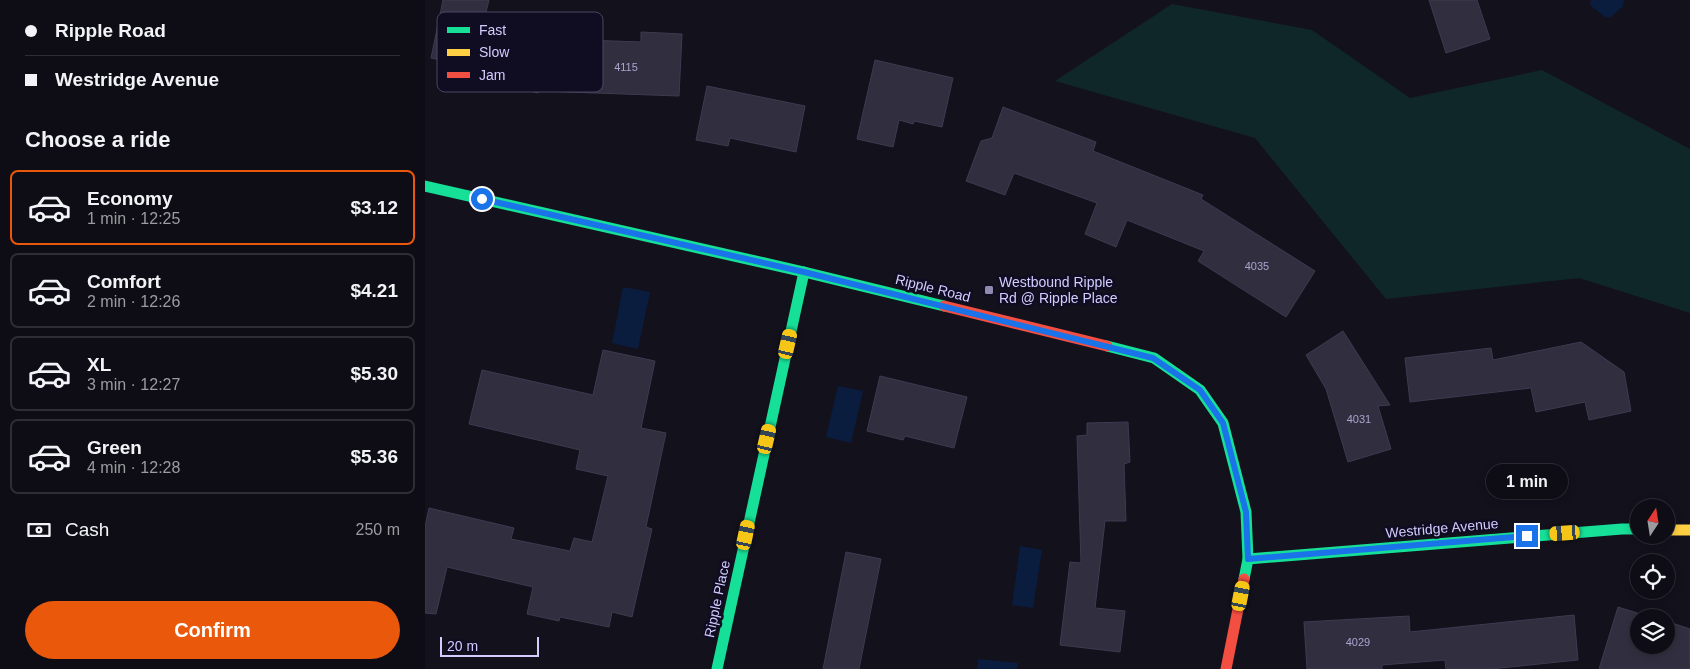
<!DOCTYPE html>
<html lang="en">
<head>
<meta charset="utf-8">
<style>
	body { margin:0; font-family:Arial,sans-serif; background:#17161e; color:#f1f3f6; height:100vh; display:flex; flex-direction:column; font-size:19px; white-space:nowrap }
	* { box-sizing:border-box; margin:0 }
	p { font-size:16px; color:#9b9ca0 }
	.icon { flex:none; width:28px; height:28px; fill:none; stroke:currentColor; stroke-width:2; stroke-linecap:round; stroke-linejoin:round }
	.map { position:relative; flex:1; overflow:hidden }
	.drawer { display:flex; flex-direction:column; background:#0e0d15; width:425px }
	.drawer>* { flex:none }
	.hud { display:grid; align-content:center; height:110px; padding:0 25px; background:#0e0d15 }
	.needle { width:32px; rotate:12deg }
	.fabs { position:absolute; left:1205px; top:499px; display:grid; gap:10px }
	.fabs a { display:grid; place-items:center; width:45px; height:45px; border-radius:50%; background:#0e0d15; box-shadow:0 2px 8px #0003,0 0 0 1px #2e2d34; font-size:25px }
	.scale { position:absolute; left:15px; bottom:12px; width:99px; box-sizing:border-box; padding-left:5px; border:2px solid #d2ccff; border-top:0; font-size:14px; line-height:18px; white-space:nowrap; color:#d2ccff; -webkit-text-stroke:4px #100c21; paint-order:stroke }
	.end { position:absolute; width:22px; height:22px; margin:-11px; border:6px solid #1a73e8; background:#fff; box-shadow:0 0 0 2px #fff }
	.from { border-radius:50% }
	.bubble { position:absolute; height:35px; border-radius:18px; background:#0e0d15; box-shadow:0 2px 8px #0003,0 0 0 1px #2e2d34; font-size:16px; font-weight:700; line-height:35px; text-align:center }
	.car { position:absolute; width:15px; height:30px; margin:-15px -8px; border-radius:6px; box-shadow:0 0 4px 1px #0007; background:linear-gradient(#f5c518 24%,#345 0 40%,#f5c518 0 76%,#345 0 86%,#f5c518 0) }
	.hud b { display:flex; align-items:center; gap:18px; height:48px; font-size:19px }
	.hud b+b { border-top:1px solid #2e2d34 }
	.hud i { width:12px; height:12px; background:#f1f3f6 }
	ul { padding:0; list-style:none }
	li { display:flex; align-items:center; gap:15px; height:75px; margin:0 10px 8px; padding:0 15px; border:2px solid #2e2d34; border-radius:8px }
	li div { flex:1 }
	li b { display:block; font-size:19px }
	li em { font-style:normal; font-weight:700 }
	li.selected { border-color:#ea580c }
	li>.icon { width:45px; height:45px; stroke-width:1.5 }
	h2 { padding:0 25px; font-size:22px; line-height:60px }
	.pay { display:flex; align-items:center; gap:12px; height:55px; padding:0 25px; font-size:19px }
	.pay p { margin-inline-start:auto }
	.primary-button { display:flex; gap:10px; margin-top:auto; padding:10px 25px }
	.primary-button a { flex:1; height:58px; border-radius:30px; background:#ea580c; color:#fff; font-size:20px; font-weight:700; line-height:58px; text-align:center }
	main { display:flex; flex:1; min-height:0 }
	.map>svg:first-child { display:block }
</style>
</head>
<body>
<main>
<section class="drawer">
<div class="hud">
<b><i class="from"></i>Ripple Road</b>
<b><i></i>Westridge Avenue</b>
</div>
<h2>Choose a ride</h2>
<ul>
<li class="selected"><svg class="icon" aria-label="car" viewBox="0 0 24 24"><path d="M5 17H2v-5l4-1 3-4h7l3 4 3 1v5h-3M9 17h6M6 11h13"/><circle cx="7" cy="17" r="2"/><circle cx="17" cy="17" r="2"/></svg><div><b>Economy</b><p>1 min · 12:25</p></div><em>$3.12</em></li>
<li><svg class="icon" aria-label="car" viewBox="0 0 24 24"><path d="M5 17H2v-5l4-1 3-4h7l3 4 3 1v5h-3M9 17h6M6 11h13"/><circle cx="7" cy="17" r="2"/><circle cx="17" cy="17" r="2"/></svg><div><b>Comfort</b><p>2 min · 12:26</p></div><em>$4.21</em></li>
<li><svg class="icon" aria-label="car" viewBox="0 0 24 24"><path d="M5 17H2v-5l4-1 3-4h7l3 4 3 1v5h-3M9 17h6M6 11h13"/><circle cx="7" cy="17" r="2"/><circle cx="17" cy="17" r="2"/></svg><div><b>XL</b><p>3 min · 12:27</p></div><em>$5.30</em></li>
<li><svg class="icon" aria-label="car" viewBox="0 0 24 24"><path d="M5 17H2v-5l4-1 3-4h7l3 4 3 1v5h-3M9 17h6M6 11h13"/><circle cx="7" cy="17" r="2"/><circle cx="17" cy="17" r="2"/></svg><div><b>Green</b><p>4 min · 12:28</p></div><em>$5.36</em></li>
</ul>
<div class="pay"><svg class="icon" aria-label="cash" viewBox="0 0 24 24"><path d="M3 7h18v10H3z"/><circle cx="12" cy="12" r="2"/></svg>Cash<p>250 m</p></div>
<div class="primary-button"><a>Confirm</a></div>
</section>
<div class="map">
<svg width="1265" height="669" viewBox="0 0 1265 669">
	<rect width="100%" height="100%" fill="#13111c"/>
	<path fill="#102729" d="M747,4L887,30L985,98L1117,70L1265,149V313L1154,278L961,299L830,138L630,81Z"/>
	<g fill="#0a1d3f">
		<path d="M1166,0H1199L1198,6L1185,18L1180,17L1165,5Z"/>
		<path d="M198,287L225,292L213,349L187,343Z"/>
		<path d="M413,386L438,391L426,443L401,437Z"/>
		<path d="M595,546L617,550L608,608L587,605Z"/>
		<path d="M553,659L593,663L592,669H552Z"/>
	</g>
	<g fill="#312e3f" stroke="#3e3a51">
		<path d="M18,0H64L60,16L133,31L132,39L216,42V32L257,34L254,96L114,91L113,93L79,85L81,74L6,58Z"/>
		<path d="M1004,0H1052L1065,39L1021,53Z"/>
		<path d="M450,60L528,78L517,127L489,121L488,124L474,120L468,147L432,139Z"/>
		<path d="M282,86L380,106L371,152L305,138L303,146L271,140Z"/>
		<path d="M578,107L671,142L668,151L778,195L776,199L890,271L861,317L773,261L779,251L702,220L691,247L660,234L672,203L589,173L580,195L541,181L556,141L567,138Z"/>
		<path d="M918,331L965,405L953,406L966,449L923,462L901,389L881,355Z"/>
		<path d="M1156,342L1199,372L1206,411L1164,420L1160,402L1111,412L1106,388L985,402L980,358L1066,348L1068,360Z"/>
		<path d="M178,350L230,361L216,428L241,433L221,527L227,529L207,617L187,612L184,627L135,617L134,621L102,614L108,587L22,567L11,614L0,613V527L4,508L89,528L86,539L145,551L149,538L167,542L183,476L151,469L155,450L44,424L57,370L168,395Z"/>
		<path d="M455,376L542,397L529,448L480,436L478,440L442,431Z"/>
		<path d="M703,422L705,462L699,464L701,521H680L670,608L700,611L695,652L635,645L645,562L656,563L652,436L662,435V423Z"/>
		<path d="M421,552L456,559L434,669H398Z"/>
		<path d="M1193,607L1228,618H1214V645H1241V621L1265,629V669H1174Z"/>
		<path d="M1149,615L1153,660L1066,669H1021L1020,660L957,665V669H882L879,622L984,616L985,632Z"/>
	</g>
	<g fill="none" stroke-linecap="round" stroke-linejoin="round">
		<g stroke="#16e098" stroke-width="11">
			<path d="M0,186L379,272L519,306"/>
			<path d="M682,346L729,358L775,390L798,423L821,512L823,559L819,579"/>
			<path d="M823,559L1197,529H1214"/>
			<path d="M292,669L379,272"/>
		</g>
		<path stroke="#ffcf43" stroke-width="11" d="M1241,530H1265"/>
		<g stroke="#f24e42" stroke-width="11">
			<path d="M519,306L682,346"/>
			<path d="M801,669L819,579"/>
		</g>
	</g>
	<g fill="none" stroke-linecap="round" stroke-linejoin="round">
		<path stroke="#1a73e8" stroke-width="6" d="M57,199L379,272L728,358L775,390L798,423L821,512L823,559L1102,536"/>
	</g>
	<rect fill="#8f8bb0" stroke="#100c21" stroke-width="2" x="559" y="285" width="10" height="10" rx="2.5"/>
	<g text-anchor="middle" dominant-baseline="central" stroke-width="5" stroke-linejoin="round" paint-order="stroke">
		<g font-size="11" fill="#aaa4cf">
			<text x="201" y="67">4115</text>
			<text x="832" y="266">4035</text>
			<text x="934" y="419">4031</text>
			<text x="933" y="642">4029</text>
		</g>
		<g font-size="14" fill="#d2ccff" stroke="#100c21" text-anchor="start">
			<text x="574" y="282">Westbound Ripple<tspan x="574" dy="16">Rd @ Ripple Place</tspan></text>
		</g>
		<g font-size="14" fill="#d2ccff" stroke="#100c21">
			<text transform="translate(508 288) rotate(14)">Ripple Road</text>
			<text transform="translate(1017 528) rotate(-5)">Westridge Avenue</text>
			<text transform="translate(292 599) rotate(-78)">Ripple Place</text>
		</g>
	</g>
	<rect x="12" y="12" width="166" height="80" rx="8" fill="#100c21" stroke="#4a4664" stroke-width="1"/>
	<rect x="22" y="27" width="23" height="6" fill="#16e098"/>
	<rect x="22" y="49" width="23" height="7" fill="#ffcf43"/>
	<rect x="22" y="72" width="23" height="6" fill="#f24e42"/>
	<g font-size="14" fill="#d2ccff">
		<text x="54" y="35">Fast</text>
		<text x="54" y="57">Slow</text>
		<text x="54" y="80">Jam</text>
	</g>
</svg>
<div class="fabs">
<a><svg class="needle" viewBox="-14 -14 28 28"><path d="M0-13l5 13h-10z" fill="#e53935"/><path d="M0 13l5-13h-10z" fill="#9b9ca0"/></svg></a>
<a><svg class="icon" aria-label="locate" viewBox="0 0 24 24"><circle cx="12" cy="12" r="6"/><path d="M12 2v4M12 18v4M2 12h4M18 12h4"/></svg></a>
<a><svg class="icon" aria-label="layers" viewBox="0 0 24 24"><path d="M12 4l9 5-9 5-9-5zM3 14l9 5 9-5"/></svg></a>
</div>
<div class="scale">20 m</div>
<i class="end from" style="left:57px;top:199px"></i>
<i class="end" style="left:1102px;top:536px"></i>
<div class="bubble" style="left:1061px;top:464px;width:82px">1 min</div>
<i class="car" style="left:363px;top:344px;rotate:13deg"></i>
<i class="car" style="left:342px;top:439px;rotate:13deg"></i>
<i class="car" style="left:1140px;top:533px;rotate:266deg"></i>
<i class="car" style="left:321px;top:535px;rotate:12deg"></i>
<i class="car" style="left:816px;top:596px;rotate:11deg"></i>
</div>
</main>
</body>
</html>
